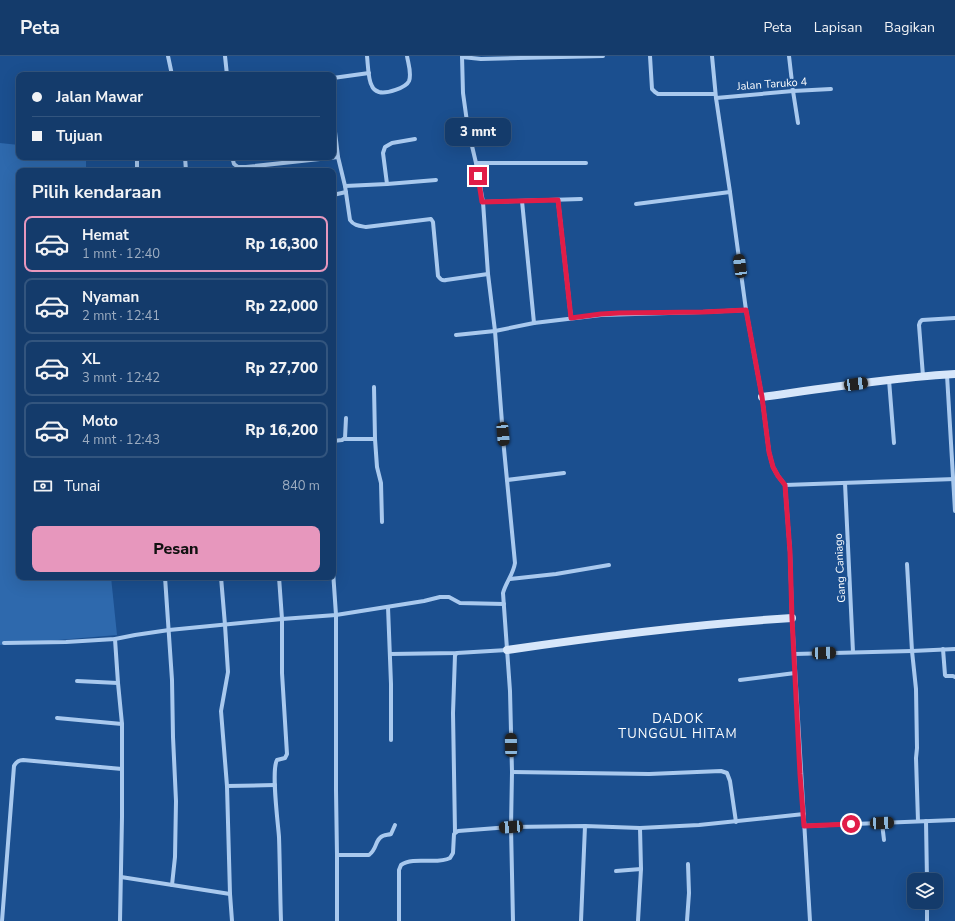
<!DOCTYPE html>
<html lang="id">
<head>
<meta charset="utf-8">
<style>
	body { margin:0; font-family:"Nunito Sans",sans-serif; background:#214673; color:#f1f3f6; height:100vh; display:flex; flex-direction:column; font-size:15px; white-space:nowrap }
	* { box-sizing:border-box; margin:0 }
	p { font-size:13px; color:#9dadc1 }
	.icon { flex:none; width:22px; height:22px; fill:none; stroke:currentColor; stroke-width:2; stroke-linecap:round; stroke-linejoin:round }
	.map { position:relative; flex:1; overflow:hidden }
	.sheet { position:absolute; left:16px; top:112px; width:320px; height:412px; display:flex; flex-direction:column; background:#143b6b; border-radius:8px; box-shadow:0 4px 16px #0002,0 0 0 1px #33557e }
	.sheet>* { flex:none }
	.guide { position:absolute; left:16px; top:16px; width:320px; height:88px; border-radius:8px; box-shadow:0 4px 16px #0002,0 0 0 1px #33557e; display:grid; align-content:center; height:88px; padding:0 16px; background:#143b6b }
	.controls { position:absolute; left:907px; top:817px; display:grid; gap:8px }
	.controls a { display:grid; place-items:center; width:36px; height:36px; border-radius:8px; background:#143b6b; box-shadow:0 4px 16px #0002,0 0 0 1px #33557e; font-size:20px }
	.end { position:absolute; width:18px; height:18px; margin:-9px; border:5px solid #e11d48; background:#fff; box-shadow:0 0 0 2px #fff }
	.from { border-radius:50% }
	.bubble { position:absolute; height:28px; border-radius:8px; background:#143b6b; box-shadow:0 4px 16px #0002,0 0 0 1px #33557e; font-size:13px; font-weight:800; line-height:28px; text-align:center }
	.car { position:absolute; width:12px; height:24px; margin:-12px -6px; border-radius:5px; box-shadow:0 0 3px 1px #0007; background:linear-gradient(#222 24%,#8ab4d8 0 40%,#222 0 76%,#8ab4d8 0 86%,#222 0) }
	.guide b { display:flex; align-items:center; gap:14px; height:38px; font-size:15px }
	.guide b+b { border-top:1px solid #33557e }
	.guide i { width:10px; height:10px; background:#f1f3f6 }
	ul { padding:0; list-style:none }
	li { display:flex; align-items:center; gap:12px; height:56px; margin:0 8px 6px; padding:0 8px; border:2px solid #33557e; border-radius:8px }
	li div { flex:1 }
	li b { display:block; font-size:15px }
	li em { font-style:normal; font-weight:800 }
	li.selected { border-color:#e797bd }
	li>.icon { width:36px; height:36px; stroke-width:1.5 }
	h2 { padding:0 16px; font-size:18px; line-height:48px }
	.pay { display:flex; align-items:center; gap:10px; height:44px; padding:0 16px; font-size:15px }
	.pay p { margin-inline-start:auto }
	.button { display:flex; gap:8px; margin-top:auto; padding:8px 16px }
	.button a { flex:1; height:46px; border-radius:8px; background:#e797bd; color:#111; font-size:16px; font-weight:800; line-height:46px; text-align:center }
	header { display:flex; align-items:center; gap:24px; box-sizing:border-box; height:56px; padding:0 20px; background:#143b6b; border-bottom:1px solid #33557e }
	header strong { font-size:19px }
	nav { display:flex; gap:22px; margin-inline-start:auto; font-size:14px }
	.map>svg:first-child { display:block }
</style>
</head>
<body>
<header>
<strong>Peta</strong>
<nav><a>Peta</a><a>Lapisan</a><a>Bagikan</a></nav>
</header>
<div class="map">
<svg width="955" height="865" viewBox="0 0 955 865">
	<rect width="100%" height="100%" fill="#1b4f8f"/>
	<path fill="#2e69ad" d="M0,87L19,89V101H86V115H19V521H111L117,579L0,589Z"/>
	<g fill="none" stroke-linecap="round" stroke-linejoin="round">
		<g stroke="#a9c9ee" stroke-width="4">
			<path d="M168,0L172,19"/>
			<path d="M225,0L227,19"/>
			<path d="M367,0C368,8 368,24 372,30C373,33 376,35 379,36C386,38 406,32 409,25C412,17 408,7 407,0"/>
			<path d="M462,0L463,37L468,73L476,107L483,146L488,218L495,275L504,393L515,507C513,519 506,526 503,537L510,635L512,716L511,771L513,865"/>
			<path d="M650,0L652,33L655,36L658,38H715"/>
			<path d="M712,0L716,42L730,136L746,254L762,341L769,396L773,411L778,420L785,429L790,496L792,562L810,865"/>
			<path d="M789,0L793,35L798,67"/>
			<path d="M462,1L481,3L603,0"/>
			<path d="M333,22L369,17"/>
			<path d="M716,42L793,35L831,33"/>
			<path d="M333,59L338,101L345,130L350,164C354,170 360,170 366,171L431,163L433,166L438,220C440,223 443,225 446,224L488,218"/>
			<path d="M137,101V115"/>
			<path d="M185,101L186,115"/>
			<path d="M232,101L234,108L238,111H246L338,101"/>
			<path d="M476,107H586"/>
			<path d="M387,128L383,97L385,91L392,87L415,83"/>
			<path d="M345,130L387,128L436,124"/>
			<path d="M333,139L346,136"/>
			<path d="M558,144L571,262"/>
			<path d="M522,145L534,267"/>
			<path d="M483,146L581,143"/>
			<path d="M636,148L730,136"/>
			<path d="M456,279L495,275L534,267L601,259L703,256L746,254"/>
			<path d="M947,319L955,455"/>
			<path d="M923,320L919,269L920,266L922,264L955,262"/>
			<path d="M889,324L894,387"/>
			<path d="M374,331L375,383L377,411L381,427L382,466"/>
			<path d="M345,383H375"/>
			<path d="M333,385L342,384L345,382L346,362"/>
			<path d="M507,424L564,417"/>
			<path d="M845,427L853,596"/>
			<path d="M785,429L955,423"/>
			<path d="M907,508L912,595L916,633L917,692L916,702L918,765"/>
			<path d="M333,515L336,559V734L337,799V865"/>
			<path d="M165,521L172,624L173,681L176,745L175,801L172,829"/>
			<path d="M221,521L225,569L228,616L221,655L227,730L230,838L232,865"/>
			<path d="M279,521L282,563V617L287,698L285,702L277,704C271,714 278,767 279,781C280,809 280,837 281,865"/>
			<path d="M510,523L556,518L609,509"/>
			<path d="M388,551L391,628V684"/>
			<path d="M115,583L118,627L122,668V761L120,865"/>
			<path d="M4,587L66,586L115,583L135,579L169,574L282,563L336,559L424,545L440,541H449L460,547L504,548"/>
			<path d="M943,593L945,619L946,620H953L955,621"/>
			<path d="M390,598L457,597L507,594"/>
			<path d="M794,598L912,595L955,593"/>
			<path d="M740,624L795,617"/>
			<path d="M77,625L118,627"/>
			<path d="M57,662L122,668"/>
			<path d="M512,716L649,718L721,715L727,717L730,725L736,766"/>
			<path d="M227,730L275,729"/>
			<path d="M926,765L927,824"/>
			<path d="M882,767L884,784"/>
			<path d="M804,770L955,764"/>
			<path d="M455,776L453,657L455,599L457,597"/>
			<path d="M337,799H369C377,793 375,785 381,781C383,779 388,779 391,778L395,769"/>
			<path d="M616,815L641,813"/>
			<path d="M121,821L230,838"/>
			<path d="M927,846V865"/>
			<path d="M2,865L14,710C16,706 19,704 23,704L122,713"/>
			<path d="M399,865V814L401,809C414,800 437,809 450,802L453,797L454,778L458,775L511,771L585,770L640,772L699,769L804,758"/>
			<path d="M581,865L585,770"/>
			<path d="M638,865L641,813L640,772"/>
			<path d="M687,865L689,837L688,808"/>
		</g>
		<g stroke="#d6e6fa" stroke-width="8">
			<path d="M762,341C826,332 890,322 955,318"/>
			<path d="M507,594C602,580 697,568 792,562"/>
		</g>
	</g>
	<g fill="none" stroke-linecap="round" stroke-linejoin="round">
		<path stroke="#e11d48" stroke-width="5" d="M478,120L482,146L558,144L571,262L601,258L619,257L703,256L746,254L762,341L769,396L773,411L778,420L785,429L790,496L792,562L800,718L804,770L851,768"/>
	</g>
	<g text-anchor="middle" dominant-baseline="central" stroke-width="4" stroke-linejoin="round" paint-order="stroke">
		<g font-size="11" fill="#fff" stroke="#1b4f8f">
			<text transform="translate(772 28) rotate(-4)">Jalan Taruko 4</text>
			<text transform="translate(840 512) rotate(-93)">Gang Caniago</text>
		</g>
		<g font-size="13" letter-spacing="1" fill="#fff" stroke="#1b4f8f">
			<text x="678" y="663">DADOK<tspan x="678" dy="15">TUNGGUL HITAM</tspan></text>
		</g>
	</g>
</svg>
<div class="controls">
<a><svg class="icon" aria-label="layers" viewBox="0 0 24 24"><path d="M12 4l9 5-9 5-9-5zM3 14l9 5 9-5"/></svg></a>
</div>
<i class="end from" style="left:851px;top:768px"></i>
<i class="end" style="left:478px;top:120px"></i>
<div class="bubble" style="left:445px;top:62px;width:66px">3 mnt</div>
<i class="car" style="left:740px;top:210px;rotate:352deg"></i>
<i class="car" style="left:856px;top:328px;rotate:82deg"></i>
<i class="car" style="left:503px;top:378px;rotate:175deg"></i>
<i class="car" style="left:824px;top:597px;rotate:88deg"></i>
<i class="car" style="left:511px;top:689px;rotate:359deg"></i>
<i class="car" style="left:882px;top:767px;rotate:87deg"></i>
<i class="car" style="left:511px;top:771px;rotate:266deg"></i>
<div class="guide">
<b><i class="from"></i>Jalan Mawar</b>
<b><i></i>Tujuan</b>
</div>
<section class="sheet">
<h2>Pilih kendaraan</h2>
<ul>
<li class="selected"><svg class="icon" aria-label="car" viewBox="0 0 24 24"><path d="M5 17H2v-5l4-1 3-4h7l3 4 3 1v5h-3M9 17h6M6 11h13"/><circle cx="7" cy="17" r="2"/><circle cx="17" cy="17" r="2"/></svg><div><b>Hemat</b><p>1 mnt · 12:40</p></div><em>Rp 16,300</em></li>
<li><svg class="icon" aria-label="car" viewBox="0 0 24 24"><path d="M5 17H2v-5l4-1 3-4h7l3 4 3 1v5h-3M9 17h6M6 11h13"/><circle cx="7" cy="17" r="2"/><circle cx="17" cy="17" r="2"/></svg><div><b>Nyaman</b><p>2 mnt · 12:41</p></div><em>Rp 22,000</em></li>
<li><svg class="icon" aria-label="car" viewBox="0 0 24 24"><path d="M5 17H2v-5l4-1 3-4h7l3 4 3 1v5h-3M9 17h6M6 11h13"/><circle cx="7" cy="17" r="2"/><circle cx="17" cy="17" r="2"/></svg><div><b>XL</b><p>3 mnt · 12:42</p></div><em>Rp 27,700</em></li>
<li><svg class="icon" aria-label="car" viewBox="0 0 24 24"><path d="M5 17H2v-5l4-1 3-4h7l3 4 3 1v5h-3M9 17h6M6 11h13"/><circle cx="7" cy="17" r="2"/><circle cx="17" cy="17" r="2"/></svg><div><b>Moto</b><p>4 mnt · 12:43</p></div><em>Rp 16,200</em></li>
</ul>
<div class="pay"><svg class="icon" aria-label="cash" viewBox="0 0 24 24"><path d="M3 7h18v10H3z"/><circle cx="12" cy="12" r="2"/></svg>Tunai<p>840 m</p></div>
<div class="button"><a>Pesan</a></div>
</section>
</div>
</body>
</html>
